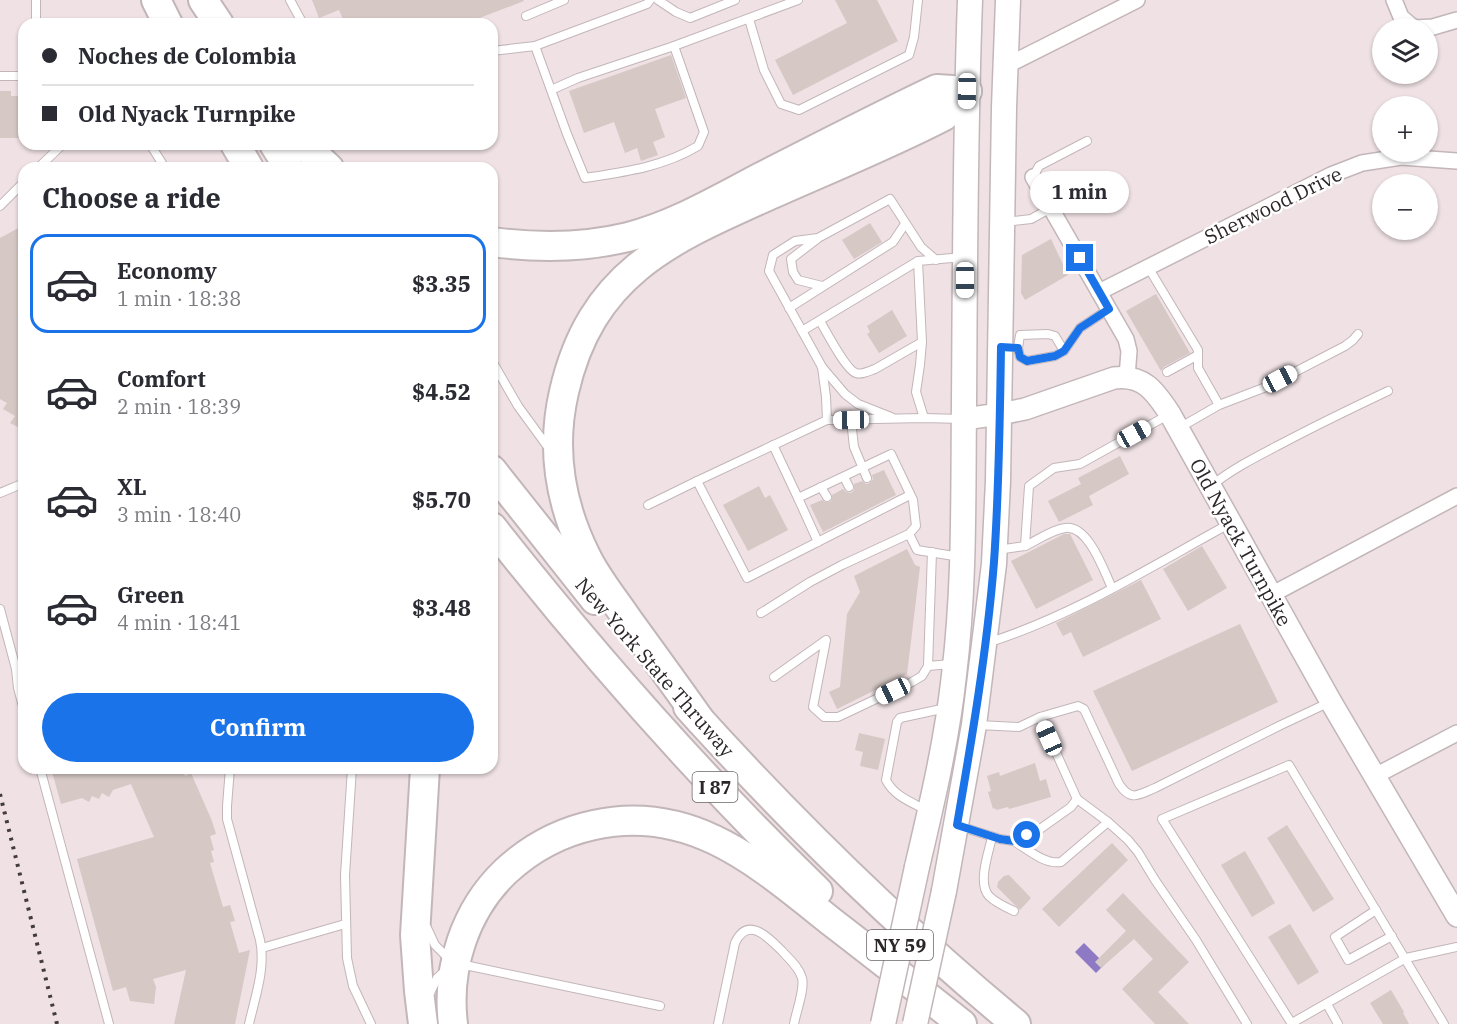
<!DOCTYPE html>
<html lang="en">
<head>
<meta charset="utf-8">
<style>
	body { margin:0; font-family:"IBM Plex Serif",serif; background:#f7f7f7; color:#2b2b33; height:100vh; display:flex; flex-direction:column; font-size:22px; white-space:nowrap }
	* { box-sizing:border-box; margin:0 }
	p { font-size:20px; color:#7c7c81 }
	.icon { flex:none; width:33px; height:33px; fill:none; stroke:currentColor; stroke-width:2; stroke-linecap:round; stroke-linejoin:round }
	.map { position:relative; flex:1; overflow:hidden }
	.sheet { position:absolute; left:18px; top:162px; width:480px; height:612px; display:flex; flex-direction:column; background:#fff; border-radius:18px; box-shadow:0 2px 4px #0004 }
	.sheet>* { flex:none }
	.hud { position:absolute; left:18px; top:18px; width:480px; height:132px; border-radius:18px; box-shadow:0 2px 4px #0004; display:grid; align-content:center; height:132px; padding:0 24px; background:#fff }
	.buttons { position:absolute; left:1372px; top:18px; display:grid; gap:12px }
	.buttons a { display:grid; place-items:center; width:66px; height:66px; border-radius:50%; background:#fff; box-shadow:0 2px 4px #0004; font-size:30px }
	.end { position:absolute; width:27px; height:27px; margin:-14px; border:8px solid #1a73e8; background:#fff; box-shadow:0 0 0 3px #fff }
	.from { border-radius:50% }
	.bubble { position:absolute; height:42px; border-radius:21px; background:#fff; box-shadow:0 2px 4px #0004; font-size:20px; font-weight:700; line-height:42px; text-align:center }
	.car { position:absolute; width:18px; height:36px; margin:-18px -9px; border-radius:8px; box-shadow:0 0 4px 2px #0007; background:linear-gradient(#fff 24%,#345 0 40%,#fff 0 76%,#345 0 86%,#fff 0) }
	.hud b { display:flex; align-items:center; gap:21px; height:57px; font-size:22px }
	.hud b+b { border-top:2px solid #e1e1e2 }
	.hud i { width:15px; height:15px; background:#2b2b33 }
	ul { padding:0; list-style:none }
	li { display:flex; align-items:center; gap:18px; height:99px; margin:0 12px 9px; padding:0 12px; border:3px solid transparent; border-radius:18px }
	li div { flex:1 }
	li b { display:block; font-size:22px }
	li em { font-style:normal; font-weight:700 }
	li.active { border-color:#1a73e8 }
	li>.icon { width:54px; height:54px; stroke-width:1.5 }
	h2 { padding:0 24px; font-size:27px; line-height:72px }
	.cta { display:flex; gap:12px; margin-top:auto; padding:12px 24px }
	.cta a { flex:1; height:69px; border-radius:36px; background:#1a73e8; color:#fff; font-size:24px; font-weight:700; line-height:69px; text-align:center }
	.map>svg:first-child { display:block }
</style>
</head>
<body>
<div class="map">
<svg width="1457" height="1024" viewBox="0 0 1457 1024">
	<rect width="100%" height="100%" fill="#efe1e4"/>
	<path fill="#8e79c5" d="M1084,943L1105,964L1096,973L1075,952Z"/>
	<g fill="#d5c8c5">
		<path d="M312,0H523L524,1L464,24H345L339,10L319,18Z"/>
		<path d="M835,0H877L898,41L793,95L775,60L847,23Z"/>
		<path d="M671,55L686,98L655,109L665,137L653,142L658,155L641,161L637,148L625,153L614,122L584,133L569,91Z"/>
		<path d="M0,91H11V96H24V138H0Z"/>
		<path d="M870,223L882,242L854,259L842,240Z"/>
		<path d="M24,225V430L10,423L15,416L3,409L7,403L0,399V238Z"/>
		<path d="M1051,239L1068,275L1025,300L1021,293L1022,255Z"/>
		<path d="M1156,294L1190,353L1164,367L1161,371L1126,311Z"/>
		<path d="M892,310L907,336L879,353L867,334L870,332L867,326Z"/>
		<path d="M1120,456L1129,474L1089,496L1093,505L1059,522L1048,501L1081,484L1078,478Z"/>
		<path d="M884,470L896,495L823,532L810,505L822,500L825,502H830L832,499V495L843,489L846,492L851,493L854,490V484L862,481L866,484L870,483L873,479L872,475Z"/>
		<path d="M759,486L765,498L770,495L788,530L748,551L723,505Z"/>
		<path d="M1064,534H1070L1093,580L1036,609L1011,561Z"/>
		<path d="M1202,546L1227,588L1188,611L1163,569Z"/>
		<path d="M907,549L915,565L920,567L907,674L837,709L829,692L840,687L847,614L860,592L854,576Z"/>
		<path d="M1141,580L1161,619L1083,657L1071,632L1063,636L1056,623Z"/>
		<path d="M1240,624L1278,702L1132,771L1093,691Z"/>
		<path d="M859,733L885,739L878,770L860,766L863,752L855,750Z"/>
		<path d="M1035,763L1040,781L1046,779L1051,797L1009,809L1008,807L996,810L995,808L993,809L988,792L991,791L987,776L999,772L1000,776Z"/>
		<path d="M51,768H182L185,776L191,773L212,821L216,834L210,836L214,850L211,851L214,862L210,863L223,907L230,905L235,921L230,922L239,953L250,950L235,1024H174L186,970L153,979L156,987L154,1004L130,1001L126,987L113,991L77,859L154,837L131,784L113,790L109,797L102,793L99,799L92,796L89,802L82,798L61,804Z"/>
		<path d="M1287,825L1334,899L1313,912L1267,838Z"/>
		<path d="M1112,843L1128,860L1059,927L1042,909Z"/>
		<path d="M1245,851L1275,903L1252,917L1221,865Z"/>
		<path d="M1009,875L1031,898L1020,910L997,887L998,882L1004,876Z"/>
		<path d="M1123,893L1189,962L1158,992L1189,1024H1155L1122,989L1153,959L1134,939L1101,968L1095,962L1126,931L1106,910Z"/>
		<path d="M1290,924L1319,972L1298,985L1268,937Z"/>
		<path d="M1391,990L1404,1012L1403,1013L1409,1024H1383L1370,1003Z"/>
	</g>
	<g fill="none" stroke-linecap="round" stroke-linejoin="round">
		<defs>
			<g id="lane">
				<path d="M290,0L303,24"/>
				<path d="M658,0L676,12L690,18L735,0"/>
				<path d="M526,16L564,0"/>
				<path d="M749,19L764,70L781,104L799,110L909,55L914,37L918,0"/>
				<path d="M36,24V0"/>
				<path d="M535,46L567,134L585,178C624,172 663,167 698,146L704,132L674,46"/>
				<path d="M492,51L535,46L647,4L650,0"/>
				<path d="M0,76H24"/>
				<path d="M551,90L578,78L674,46L798,0"/>
				<path d="M150,144L165,168"/>
				<path d="M38,168L63,144"/>
				<path d="M1033,177L1039,166L1087,141"/>
				<path d="M0,206L24,182"/>
				<path d="M1004,222L1031,219L1051,208"/>
				<path d="M817,239L791,259L793,272L798,280L822,286"/>
				<path d="M918,261L922,342L920,365L916,392L924,418"/>
				<path d="M1148,267L1198,350V368L1219,405"/>
				<path d="M789,308L893,242L905,224"/>
				<path d="M820,321C826,331 846,370 856,373C861,375 869,371 875,369L922,342"/>
				<path d="M802,331L918,261L963,257"/>
				<path d="M1002,347L1018,348L1020,357L1027,361L1055,356L1064,351L1080,328L1109,309"/>
				<path d="M1018,348L1020,335L1048,334L1055,336L1064,351"/>
				<path d="M492,361L518,406L550,450"/>
				<path d="M822,367L845,394L858,404L891,417"/>
				<path d="M1167,372L1198,355"/>
				<path d="M827,420L826,397L822,367L769,271L773,255L795,241L818,238L890,199L921,247L936,260"/>
				<path d="M851,420L854,447L867,478"/>
				<path d="M1179,428L1219,405L1266,387L1345,346L1353,340L1358,334"/>
				<path d="M844,477L849,487"/>
				<path d="M1211,486C1232,469 1256,457 1279,445C1315,426 1352,408 1388,391"/>
				<path d="M821,487L827,497"/>
				<path d="M0,493L24,483"/>
				<path d="M910,495L747,578L697,481L827,420L924,418L962,419"/>
				<path d="M798,498L818,542"/>
				<path d="M648,505L697,481"/>
				<path d="M909,534L917,550L960,557"/>
				<path d="M1025,546C1038,540 1051,530 1065,528C1088,524 1104,571 1112,588"/>
				<path d="M997,550L1025,546L1029,486L1054,468L1080,464L1168,415"/>
				<path d="M932,552L928,666L951,664"/>
				<path d="M0,609L16,669L18,688L24,710"/>
				<path d="M761,613L810,582L842,565L909,534L916,526L913,500L891,454L798,498L773,445"/>
				<path d="M987,643C1073,616 1150,567 1229,524"/>
				<path d="M774,677L826,640L813,707L824,717H838L912,682L922,676L928,666"/>
				<path d="M1040,717L1078,706L1084,709L1119,784C1131,802 1138,795 1155,788L1281,725L1330,702"/>
				<path d="M40,768L109,1024"/>
				<path d="M230,768L227,806V819L260,940C266,968 255,997 249,1024"/>
				<path d="M352,768L345,875L347,958L353,986L371,1024"/>
				<path d="M1077,799L1108,822L1128,840L1138,852L1155,880L1196,940L1247,1024"/>
				<path d="M926,810C911,802 894,796 886,780L897,722L900,718L946,708"/>
				<path d="M959,826L1000,839L1014,841L1040,829L1071,807L1077,799L1040,717L1019,727L978,725"/>
				<path d="M992,837C989,852 977,883 989,896C996,903 1005,907 1014,911"/>
				<path d="M1014,841C1027,849 1045,865 1061,862L1108,822"/>
				<path d="M1376,910L1335,937L1348,960L1392,936"/>
				<path d="M427,928L435,945L449,959"/>
				<path d="M262,948L345,924"/>
				<path d="M460,964L660,1006"/>
				<path d="M430,993L437,978L447,969"/>
				<path d="M1327,1004L1338,1024"/>
				<path d="M1292,1023L1406,958L1457,947"/>
				<path d="M718,1024L735,943C748,915 769,938 782,951C789,959 799,967 802,978C805,989 796,1012 794,1024"/>
				<path d="M1292,1024L1162,819L1289,765L1444,1024"/>
			</g>
			<g id="street">
				<path d="M1394,0L1401,17L1414,28L1433,27L1457,20"/>
				<path d="M1006,66L1137,0"/>
				<path d="M1033,177L1126,339L1129,351L1127,377"/>
				<path d="M1099,292L1331,175L1362,163L1401,157L1457,161"/>
				<path d="M1271,595L1457,496"/>
				<path d="M1375,776L1457,733"/>
			</g>
			<path id="secondary" d="M964,419L1000,414L1025,409L1114,378C1143,374 1155,391 1170,414L1331,702L1457,916"/>
			<g id="primary">
				<path d="M917,867C932,803 947,740 954,675C965,585 963,494 964,404C965,269 965,134 970,0"/>
				<path d="M944,891L974,725L994,564L998,481L1004,108L1008,0"/>
			</g>
			<g id="highway">
				<path d="M156,0L168,24"/>
				<path d="M203,0L219,24"/>
				<path d="M235,144L249,168"/>
				<path d="M274,144L289,168"/>
				<path d="M303,144L329,168"/>
				<path d="M492,242C538,248 583,248 628,237C675,225 719,199 761,177C820,147 878,117 937,89L967,91"/>
				<path d="M492,470L595,600"/>
				<path d="M492,527C593,655 701,778 818,891"/>
				<path d="M688,707C790,820 899,927 1016,1024"/>
				<path d="M700,720C676,686 652,653 628,620C614,599 597,579 586,556C560,504 551,448 564,392C591,273 669,240 770,195C828,169 888,145 944,116L967,91"/>
				<path d="M423,1024L419,991L415,935L425,768"/>
				<path d="M453,1024C446,968 465,910 506,871C531,848 561,832 594,825C693,803 761,866 833,923C876,956 919,990 962,1024"/>
			</g>
		</defs>
		<use href="#lane" stroke="#c3b6b9" stroke-width="10"/>
		<use href="#street" stroke="#c3b6b9" stroke-width="18"/>
		<use href="#secondary" stroke="#c3b6b9" stroke-width="24"/>
		<use href="#primary" stroke="#c3b6b9" stroke-width="27"/>
		<use href="#highway" stroke="#c3b6b9" stroke-width="32"/>
		<use href="#lane" stroke="#fff" stroke-width="8"/>
		<use href="#street" stroke="#fff" stroke-width="15"/>
		<use href="#secondary" stroke="#fff" stroke-width="21"/>
		<use href="#primary" stroke="#fff" stroke-width="24"/>
		<use href="#highway" stroke="#fff" stroke-width="28"/>
		<path stroke="#423c3d" stroke-width="4" stroke-dasharray="3 6" stroke-linecap="butt" d="M0,794L57,1024"/>
		<defs>
			<g id="primary-bridge">
				<path d="M883,1024L917,867"/>
				<path d="M915,1024L944,891"/>
			</g>
		</defs>
		<use href="#primary-bridge" stroke="#c3b6b9" stroke-width="27" stroke-linecap="butt"/>
		<use href="#primary-bridge" stroke="#fff" stroke-width="24"/>
	</g>
	<g fill="none" stroke-linecap="round" stroke-linejoin="round">
		<path stroke="#1a73e8" stroke-width="8" d="M1027,835L1014,841L1000,839L957,825C972,738 987,650 994,562C999,491 1000,419 1001,347L1018,348L1020,357L1027,361L1055,356L1064,351L1080,328L1109,309L1080,258"/>
	</g>
	<g text-anchor="middle" dominant-baseline="central" stroke-width="5" stroke-linejoin="round" paint-order="stroke">
		<g fill="#fff" stroke="#6b6768" stroke-width="1.5">
			<rect x="692.5" y="772" width="45" height="30" rx="4.5"/>
			<rect x="867" y="930" width="66" height="30" rx="4.5"/>
		</g>
		<g font-size="18" font-weight="bold" fill="#2b2627">
			<text x="715" y="787">I 87</text>
			<text x="900" y="945">NY 59</text>
		</g>
		<g font-size="20" fill="#2b2627" stroke="#fff">
			<text transform="translate(1273 205) rotate(-26)">Sherwood Drive</text>
			<text transform="translate(1241 542) rotate(61)">Old Nyack Turnpike</text>
			<text transform="translate(655 667) rotate(49)">New York State Thruway</text>
		</g>
	</g>
</svg>
<div class="buttons">
<a><svg class="icon" aria-label="layers" viewBox="0 0 24 24"><path d="M12 4l9 5-9 5-9-5zM3 14l9 5 9-5"/></svg></a>
<a>+</a>
<a>−</a>
</div>
<i class="end from" style="left:1027px;top:835px"></i>
<i class="end" style="left:1080px;top:258px"></i>
<div class="bubble" style="left:1030px;top:171px;width:99px">1 min</div>
<i class="car" style="left:967px;top:91px;rotate:181deg"></i>
<i class="car" style="left:965px;top:280px;rotate:180deg"></i>
<i class="car" style="left:1280px;top:379px;rotate:62deg"></i>
<i class="car" style="left:851px;top:420px;rotate:269deg"></i>
<i class="car" style="left:1134px;top:434px;rotate:61deg"></i>
<i class="car" style="left:893px;top:691px;rotate:245deg"></i>
<i class="car" style="left:1049px;top:738px;rotate:336deg"></i>
<div class="hud">
<b><i class="from"></i>Noches de Colombia</b>
<b><i></i>Old Nyack Turnpike</b>
</div>
<section class="sheet">
<h2>Choose a ride</h2>
<ul>
<li class="active"><svg class="icon" aria-label="car" viewBox="0 0 24 24"><path d="M5 17H2v-5l4-1 3-4h7l3 4 3 1v5h-3M9 17h6M6 11h13"/><circle cx="7" cy="17" r="2"/><circle cx="17" cy="17" r="2"/></svg><div><b>Economy</b><p>1 min · 18:38</p></div><em>$3.35</em></li>
<li><svg class="icon" aria-label="car" viewBox="0 0 24 24"><path d="M5 17H2v-5l4-1 3-4h7l3 4 3 1v5h-3M9 17h6M6 11h13"/><circle cx="7" cy="17" r="2"/><circle cx="17" cy="17" r="2"/></svg><div><b>Comfort</b><p>2 min · 18:39</p></div><em>$4.52</em></li>
<li><svg class="icon" aria-label="car" viewBox="0 0 24 24"><path d="M5 17H2v-5l4-1 3-4h7l3 4 3 1v5h-3M9 17h6M6 11h13"/><circle cx="7" cy="17" r="2"/><circle cx="17" cy="17" r="2"/></svg><div><b>XL</b><p>3 min · 18:40</p></div><em>$5.70</em></li>
<li><svg class="icon" aria-label="car" viewBox="0 0 24 24"><path d="M5 17H2v-5l4-1 3-4h7l3 4 3 1v5h-3M9 17h6M6 11h13"/><circle cx="7" cy="17" r="2"/><circle cx="17" cy="17" r="2"/></svg><div><b>Green</b><p>4 min · 18:41</p></div><em>$3.48</em></li>
</ul>
<div class="cta"><a>Confirm</a></div>
</section>
</div>
</body>
</html>
